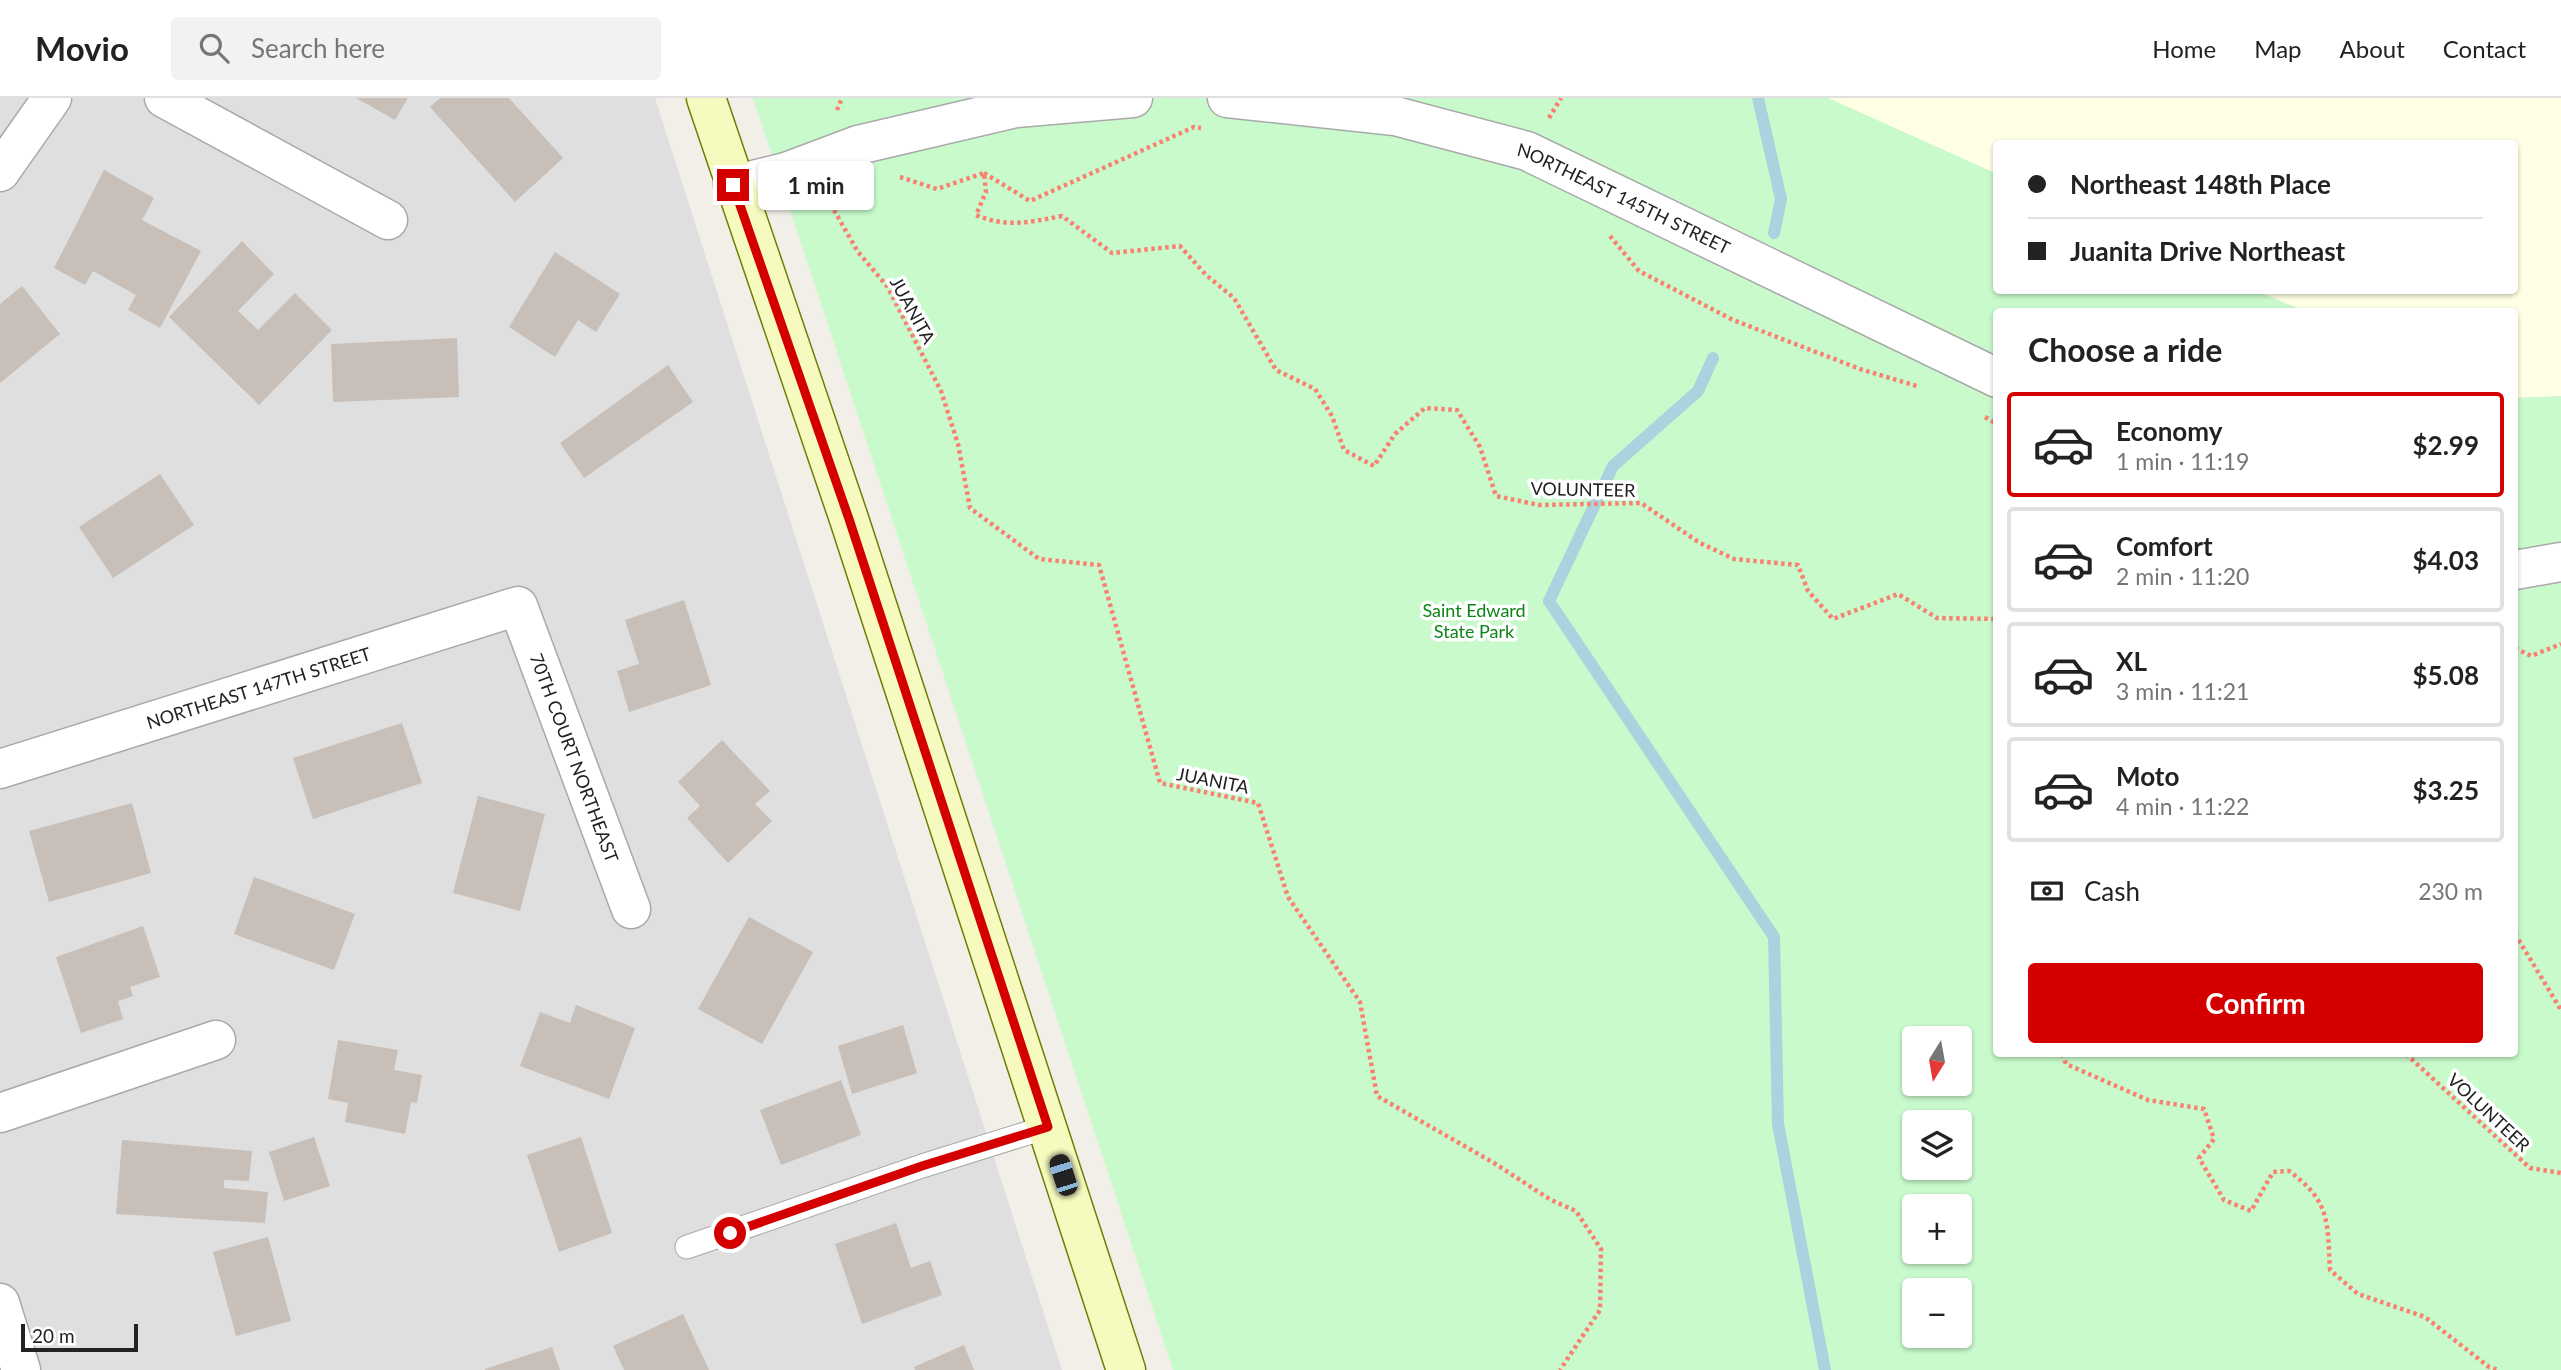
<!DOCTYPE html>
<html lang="en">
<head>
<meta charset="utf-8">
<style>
	body { margin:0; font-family:Lato,sans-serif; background:#f2f2f2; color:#222; height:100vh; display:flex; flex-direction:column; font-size:26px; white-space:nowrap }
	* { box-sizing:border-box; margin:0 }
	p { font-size:23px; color:#767676 }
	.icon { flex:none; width:38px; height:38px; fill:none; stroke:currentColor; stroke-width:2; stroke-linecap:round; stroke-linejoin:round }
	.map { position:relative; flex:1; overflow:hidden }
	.details { position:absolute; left:1993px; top:210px; width:525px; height:749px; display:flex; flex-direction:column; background:#fff; border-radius:7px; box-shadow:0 2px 5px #0004 }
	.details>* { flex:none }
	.banner { position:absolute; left:1993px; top:42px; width:525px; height:154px; border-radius:7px; box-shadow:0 2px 5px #0004; display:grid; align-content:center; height:154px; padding:0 35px; background:#fff }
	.needle { width:46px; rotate:191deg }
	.controls { position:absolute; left:1902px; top:928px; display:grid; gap:14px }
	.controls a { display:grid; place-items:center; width:70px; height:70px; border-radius:7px; background:#fff; box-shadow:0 2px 5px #0004; font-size:35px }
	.scale { position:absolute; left:21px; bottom:18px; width:117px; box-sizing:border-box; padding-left:7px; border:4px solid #222; border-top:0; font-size:19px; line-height:24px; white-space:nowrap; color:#222; -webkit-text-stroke:5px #fff; paint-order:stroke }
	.end { position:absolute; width:32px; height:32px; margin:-16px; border:9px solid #d40000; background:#fff; box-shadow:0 0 0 4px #fff }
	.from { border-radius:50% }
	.bubble { position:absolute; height:49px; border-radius:7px; background:#fff; box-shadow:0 2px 5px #0004; font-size:23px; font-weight:700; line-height:49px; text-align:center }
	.car { position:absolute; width:21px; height:42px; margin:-21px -10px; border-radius:9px; box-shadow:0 0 5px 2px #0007; background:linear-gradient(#222 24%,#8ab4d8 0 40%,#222 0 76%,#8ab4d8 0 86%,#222 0) }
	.banner b { display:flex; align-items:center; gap:24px; height:66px; font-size:26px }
	.banner b+b { border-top:2px solid #e0e0e0 }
	.banner i { width:18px; height:18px; background:#222 }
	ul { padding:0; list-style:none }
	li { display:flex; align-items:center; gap:21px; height:105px; margin:0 14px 10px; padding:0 21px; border:4px solid #e0e0e0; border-radius:7px }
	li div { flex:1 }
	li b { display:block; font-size:26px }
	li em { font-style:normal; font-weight:700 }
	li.on { border-color:#d40000 }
	li>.icon { width:63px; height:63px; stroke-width:1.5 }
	h2 { padding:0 35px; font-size:32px; line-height:84px }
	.pay { display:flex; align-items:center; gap:18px; height:77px; padding:0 35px; font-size:26px }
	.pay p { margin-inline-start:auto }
	.primary-button { display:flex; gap:14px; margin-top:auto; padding:14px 35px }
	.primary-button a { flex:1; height:80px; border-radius:7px; background:#d40000; color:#fff; font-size:28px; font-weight:700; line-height:80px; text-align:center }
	header { display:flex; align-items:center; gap:42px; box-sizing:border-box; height:98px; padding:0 35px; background:#fff; border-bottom:2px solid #e0e0e0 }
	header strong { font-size:33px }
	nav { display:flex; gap:38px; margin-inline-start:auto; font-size:24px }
	.search { width:490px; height:63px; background:#f2f2f2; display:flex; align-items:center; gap:18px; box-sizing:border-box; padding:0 24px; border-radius:7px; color:#767676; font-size:26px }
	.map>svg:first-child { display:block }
</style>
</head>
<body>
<header>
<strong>Movio</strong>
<div class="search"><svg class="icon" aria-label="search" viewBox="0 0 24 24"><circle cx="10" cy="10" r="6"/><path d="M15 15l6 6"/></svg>Search here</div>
<nav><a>Home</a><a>Map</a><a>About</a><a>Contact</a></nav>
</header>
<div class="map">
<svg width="2561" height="1272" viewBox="0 0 2561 1272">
	<rect width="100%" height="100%" fill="#f2efe9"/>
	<path fill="#e0dfdf" d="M0,0H655L1062,1272H0Z"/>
	<path fill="#ffffe5" d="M1828,0H2561V298L2515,300V214L2304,213L2257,193L2515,192V46H1997V76Z"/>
	<path fill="#c8facc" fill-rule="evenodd" d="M753,0H1828L1997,76V192L2257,193L2304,213L1997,214V956H2515V300L2561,298V1272H1173ZM1914,940H1960V985H1914ZM1914,1024H1960V1069H1914ZM1914,1108H1960V1153H1914ZM1914,1192H1960V1237H1914Z"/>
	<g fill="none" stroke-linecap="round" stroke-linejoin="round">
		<g stroke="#aad3df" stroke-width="12">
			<path d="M1758,0L1781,101L1774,135"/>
			<path d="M1713,260L1698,293L1613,368L1549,503L1774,839L1778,1026L1825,1272"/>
		</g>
	</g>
	<g fill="#c7bfb8">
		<path d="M356,0H408L395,22Z"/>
		<path d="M440,0H509L563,60L515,104L430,9Z"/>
		<path d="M104,72L154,100L142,122L201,153L160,230L128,212L136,197L93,173L85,187L54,170Z"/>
		<path d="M242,143L274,176L238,213L258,232L295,195L332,232L259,307L169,219Z"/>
		<path d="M555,154L620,196L596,234L578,222L555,259L509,229Z"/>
		<path d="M22,188L60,236L0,285V206Z"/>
		<path d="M457,240L459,299L333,304L331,246Z"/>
		<path d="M668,267L693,304L584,380L560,345Z"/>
		<path d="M160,376L194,427L113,480L79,429Z"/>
		<path d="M684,502L711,587L629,614L617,573L639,566L625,522Z"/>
		<path d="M402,625L422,685L313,721L293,660Z"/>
		<path d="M722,642L770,693L755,706L772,723L728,765L687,720L700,708L678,684Z"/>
		<path d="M478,698L545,716L520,813L453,795Z"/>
		<path d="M132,705L151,775L49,804L29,733Z"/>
		<path d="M254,779L355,816L334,872L234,836Z"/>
		<path d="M749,819L813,854L762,946L698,911Z"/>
		<path d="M143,828L160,879L130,889L133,898L118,903L123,921L81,935L56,859Z"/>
		<path d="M576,907L635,930L609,1001L520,968L540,914L570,925Z"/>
		<path d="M903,927L917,975L852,996L838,948Z"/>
		<path d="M338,942L398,952L394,972L422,977L417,1005L411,1004L405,1036L345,1024L348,1005L328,1001Z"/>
		<path d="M841,982L861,1037L781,1067L760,1012Z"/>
		<path d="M314,1039L330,1088L284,1103L269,1054Z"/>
		<path d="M581,1039L612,1135L559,1154L527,1057Z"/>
		<path d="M122,1042L252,1053L249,1083L224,1082V1090L268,1094L265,1125L116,1116Z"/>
		<path d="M896,1125L911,1170L930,1163L942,1197L862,1226L835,1146Z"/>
		<path d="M268,1139L291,1223L236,1238L213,1154Z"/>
		<path d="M683,1216L709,1272H624L613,1248Z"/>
		<path d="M964,1247L974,1272H915L914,1269Z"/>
		<path d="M552,1249L560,1272H485V1271Z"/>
	</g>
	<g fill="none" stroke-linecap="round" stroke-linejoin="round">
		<defs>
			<path id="service" d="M687,1149L922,1068L1047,1029"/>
			<g id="minor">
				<path d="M164,0L388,122"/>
				<path id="s1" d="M1227,0L1395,18L1527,53L1997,280"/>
				<path d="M0,74L52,0"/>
				<path d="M733,87L786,74L858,47L1016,10L1133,0"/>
				<path d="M2515,472L2561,464"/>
				<path id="s2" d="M0,671L518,508L631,811"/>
				<path d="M0,1015L216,942"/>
				<path d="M0,1205L21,1272"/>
			</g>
			<path id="secondary" d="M706,0L849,421L1126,1272"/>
		</defs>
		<use href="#service" stroke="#a9a9a9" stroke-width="25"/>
		<use href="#minor" stroke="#a9a9a9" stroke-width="41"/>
		<use href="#secondary" stroke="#707d05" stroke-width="41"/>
		<g stroke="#fa8072" stroke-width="4.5" stroke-dasharray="3.5 3.5" stroke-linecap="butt">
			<path d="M837,12L842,0"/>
			<path d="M1549,20L1561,0"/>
			<path d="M984,75L1030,103L1194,29L1201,30"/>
			<path d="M900,79L937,91L984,75L986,94L976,117C1006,130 1031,124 1062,118L1112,155L1180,148L1206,177L1234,200L1276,272L1315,291L1332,318L1344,352L1374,368L1395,336L1425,310L1457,312L1480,349L1496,398L1539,407L1641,405L1700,445L1734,461L1798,467L1808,493L1833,521L1898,496L1937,520L1997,521"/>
			<path d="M827,100L858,154L887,188L941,293L958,346L970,410L1039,461L1099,467L1160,685L1258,705L1288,799L1360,904L1377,998L1494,1065L1551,1102L1576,1113L1601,1151L1600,1212L1560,1272"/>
			<path d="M1610,138L1639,173L1733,222L1860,271L1917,288"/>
			<path d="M1985,319L1997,326"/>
			<path d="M2515,550L2531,558L2561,546"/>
			<path d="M2515,836L2561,912"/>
			<path d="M2062,956L2066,966L2148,1002L2204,1011L2214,1041L2199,1060L2224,1102L2251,1113L2273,1074L2289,1073C2331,1104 2327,1123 2330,1172L2358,1196L2425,1219L2489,1269L2498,1272"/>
			<path d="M2406,956L2530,1070L2561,1075"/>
		</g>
		<use href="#service" stroke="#fff" stroke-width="23"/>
		<use href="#minor" stroke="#fff" stroke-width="38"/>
		<use href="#secondary" stroke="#f7fabf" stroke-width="38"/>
	</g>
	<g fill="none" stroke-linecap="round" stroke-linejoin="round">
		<path stroke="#d40000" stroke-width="9" d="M730,1135L922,1068L1048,1029L849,421L733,87"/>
	</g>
	<g text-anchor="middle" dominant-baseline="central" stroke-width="7" stroke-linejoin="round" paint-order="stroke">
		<g font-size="18" fill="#222" stroke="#fff">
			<text stroke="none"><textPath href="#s1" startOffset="413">NORTHEAST 145TH STREET</textPath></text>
			<text transform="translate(913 212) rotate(61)">JUANITA</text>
			<text transform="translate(1583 391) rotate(1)">VOLUNTEER</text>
			<text stroke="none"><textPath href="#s2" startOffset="271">NORTHEAST 147TH STREET</textPath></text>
			<text stroke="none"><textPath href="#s2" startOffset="705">70TH COURT NORTHEAST</textPath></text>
			<text transform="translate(1213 682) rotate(11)">JUANITA</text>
			<text transform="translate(2489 1014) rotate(43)">VOLUNTEER</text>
		</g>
		<g font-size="18" fill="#0c8416" stroke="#fff">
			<text x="1474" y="512">Saint Edward<tspan x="1474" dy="21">State Park</tspan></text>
		</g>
	</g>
</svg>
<div class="controls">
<a><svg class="needle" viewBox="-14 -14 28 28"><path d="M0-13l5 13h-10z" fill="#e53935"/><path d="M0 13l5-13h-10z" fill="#767676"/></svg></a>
<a><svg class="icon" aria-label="layers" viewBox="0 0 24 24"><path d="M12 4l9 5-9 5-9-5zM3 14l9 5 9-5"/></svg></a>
<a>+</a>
<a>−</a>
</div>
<div class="scale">20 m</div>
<i class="end from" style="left:730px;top:1135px"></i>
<i class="end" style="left:733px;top:87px"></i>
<div class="bubble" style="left:758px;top:63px;width:116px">1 min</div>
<i class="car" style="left:1063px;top:1077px;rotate:342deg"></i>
<div class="banner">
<b><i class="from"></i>Northeast 148th Place</b>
<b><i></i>Juanita Drive Northeast</b>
</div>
<section class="details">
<h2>Choose a ride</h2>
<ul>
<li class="on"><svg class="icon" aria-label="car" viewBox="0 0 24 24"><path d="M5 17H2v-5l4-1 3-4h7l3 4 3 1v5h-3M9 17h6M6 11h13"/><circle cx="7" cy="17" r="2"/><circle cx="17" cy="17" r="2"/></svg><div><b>Economy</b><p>1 min · 11:19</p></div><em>$2.99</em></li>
<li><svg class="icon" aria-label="car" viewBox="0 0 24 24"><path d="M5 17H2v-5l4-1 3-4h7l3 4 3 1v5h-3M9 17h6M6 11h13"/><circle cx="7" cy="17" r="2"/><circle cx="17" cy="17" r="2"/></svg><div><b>Comfort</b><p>2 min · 11:20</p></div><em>$4.03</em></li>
<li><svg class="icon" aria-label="car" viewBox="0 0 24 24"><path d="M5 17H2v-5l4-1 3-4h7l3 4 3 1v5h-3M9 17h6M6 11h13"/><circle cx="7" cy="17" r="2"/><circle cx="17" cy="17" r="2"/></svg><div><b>XL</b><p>3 min · 11:21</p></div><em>$5.08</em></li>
<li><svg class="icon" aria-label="car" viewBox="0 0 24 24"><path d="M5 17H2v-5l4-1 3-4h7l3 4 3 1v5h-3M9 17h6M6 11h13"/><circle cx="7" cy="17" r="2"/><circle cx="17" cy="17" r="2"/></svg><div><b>Moto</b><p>4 min · 11:22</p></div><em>$3.25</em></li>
</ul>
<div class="pay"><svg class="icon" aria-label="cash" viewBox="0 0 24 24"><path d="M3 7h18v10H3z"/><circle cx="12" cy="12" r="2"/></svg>Cash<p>230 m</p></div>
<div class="primary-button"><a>Confirm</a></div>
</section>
</div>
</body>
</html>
